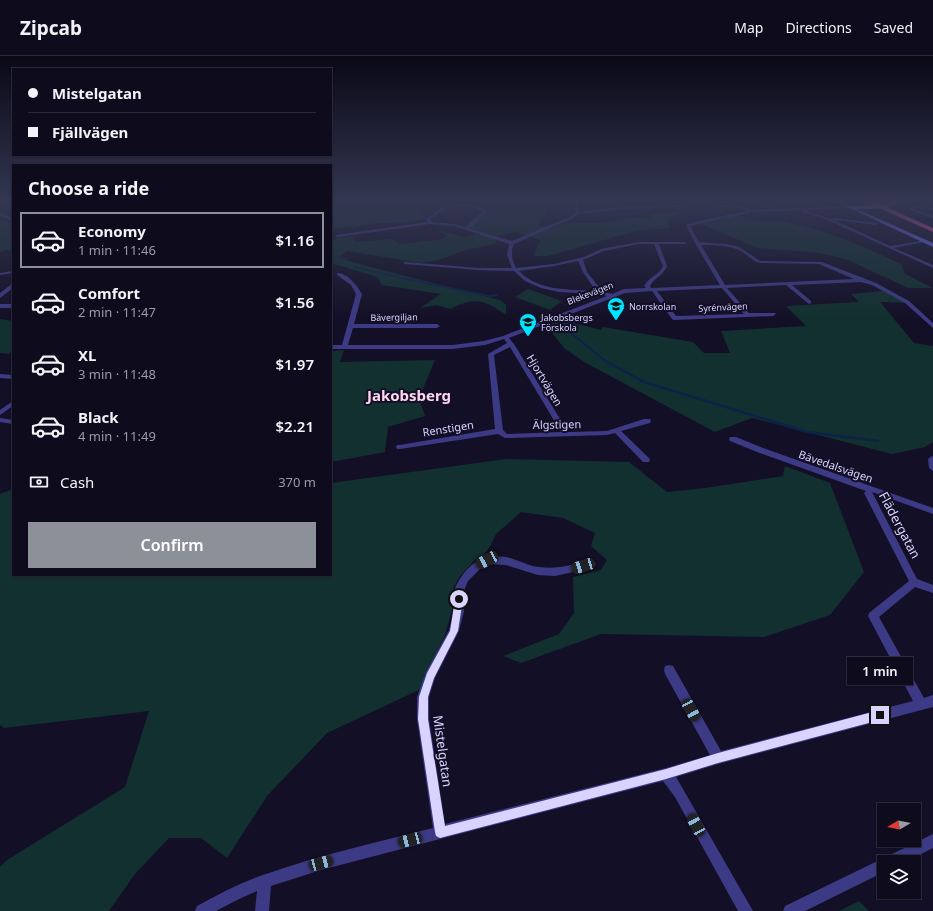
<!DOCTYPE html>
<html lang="en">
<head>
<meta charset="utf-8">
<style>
	body { margin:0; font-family:"Noto Sans",sans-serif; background:#171425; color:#f1f3f6; height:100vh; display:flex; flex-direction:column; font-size:15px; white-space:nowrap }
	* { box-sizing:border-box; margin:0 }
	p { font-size:13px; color:#9b9ba3 }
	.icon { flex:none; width:22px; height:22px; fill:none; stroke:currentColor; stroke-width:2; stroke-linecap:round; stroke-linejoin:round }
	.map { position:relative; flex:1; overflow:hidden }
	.sheet { position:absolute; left:12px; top:108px; width:320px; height:412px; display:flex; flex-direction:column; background:#0e0b1c; border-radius:0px; box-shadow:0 1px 3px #0004,0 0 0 1px #2e2b3b }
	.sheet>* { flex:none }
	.banner { position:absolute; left:12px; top:12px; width:320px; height:88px; border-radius:0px; box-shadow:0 1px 3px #0004,0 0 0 1px #2e2b3b; display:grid; align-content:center; height:88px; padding:0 16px; background:#0e0b1c }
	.needle { width:26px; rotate:260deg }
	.controls { position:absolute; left:877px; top:747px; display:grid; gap:8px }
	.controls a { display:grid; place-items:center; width:44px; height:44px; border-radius:0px; background:#0e0b1c; box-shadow:0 1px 3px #0004,0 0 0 1px #2e2b3b; font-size:20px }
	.end { position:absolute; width:18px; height:18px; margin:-9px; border:5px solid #d9d4ff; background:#111; box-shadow:0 0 0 2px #111 }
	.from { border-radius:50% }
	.bubble { position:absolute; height:28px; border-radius:0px; background:#0e0b1c; box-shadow:0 1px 3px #0004,0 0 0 1px #2e2b3b; font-size:13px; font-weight:600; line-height:28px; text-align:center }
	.car { position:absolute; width:12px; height:24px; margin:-12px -6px; border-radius:5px; box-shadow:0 0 3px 1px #0007; background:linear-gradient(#222 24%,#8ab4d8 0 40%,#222 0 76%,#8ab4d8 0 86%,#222 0) }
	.banner b { display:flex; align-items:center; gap:14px; height:38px; font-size:15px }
	.banner b+b { border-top:1px solid #2e2b3b }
	.banner i { width:10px; height:10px; background:#f1f3f6 }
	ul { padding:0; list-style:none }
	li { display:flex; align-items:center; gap:12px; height:56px; margin:0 8px 6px; padding:0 8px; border:2px solid transparent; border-radius:0px }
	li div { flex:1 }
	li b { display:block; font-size:15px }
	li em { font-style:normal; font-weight:600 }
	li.selected { border-color:#8c9099 }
	li>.icon { width:36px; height:36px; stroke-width:1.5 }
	h2 { padding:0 16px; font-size:18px; line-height:48px }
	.pay { display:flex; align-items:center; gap:10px; height:44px; padding:0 16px; font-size:15px }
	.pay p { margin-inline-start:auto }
	.primary-button { display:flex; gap:8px; margin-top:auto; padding:8px 16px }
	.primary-button a { flex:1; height:46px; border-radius:0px; background:#8c9099; color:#fff; font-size:16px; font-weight:600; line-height:46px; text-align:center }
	header { display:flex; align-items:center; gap:24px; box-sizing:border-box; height:56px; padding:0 20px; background:#0e0b1c; border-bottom:1px solid #2e2b3b }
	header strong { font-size:19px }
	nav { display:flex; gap:22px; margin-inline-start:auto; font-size:14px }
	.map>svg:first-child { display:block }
</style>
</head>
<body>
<header>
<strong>Zipcab</strong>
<nav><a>Map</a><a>Directions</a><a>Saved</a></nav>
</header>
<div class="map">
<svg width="933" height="855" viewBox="0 0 933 855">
	<rect width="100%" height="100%" fill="#130f26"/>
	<g fill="#12302f">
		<path d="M331,144H427L417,147L414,151L415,154L428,162C403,171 381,162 355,172L351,170L331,173Z"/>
		<path d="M496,144H559V148L547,153L546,159L537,170L555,171L566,167H601L635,161L650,163V158L682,156L668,165L669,172L636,175L548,200H534L540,184L517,176L497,180L496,188L466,194L438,204L421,207L347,195L338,202L401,219L500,244L506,249V259C483,243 476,241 450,253L437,249L420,252L441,238L382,229L377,221L338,209L331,208V183L334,184L338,182L352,181L356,186L392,183L400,188L442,183L447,180L438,174L463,181L476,178L465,173L464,170L486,153L484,151L496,147Z"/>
		<path d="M736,159L756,165H782L818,174L862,190L901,208L905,218L933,232H908L846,203L819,197L758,192L699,167Z"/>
		<path d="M0,162L13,169V195L6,194L0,196Z"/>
		<path d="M528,233L562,245L550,254L515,241Z"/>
		<path d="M883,235L905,247L880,246L914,287L933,290V386L925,391L892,398L752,362L715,376L584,306L564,292L553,278L544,270L565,263L574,267L601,274L603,271L693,286L704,297H730L721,275L806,270L786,250L859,246L851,238Z"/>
		<path d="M0,263L13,265V293L9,298L0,297Z"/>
		<path d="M344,294L340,306L435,304L419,342L425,360L388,371L385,396L331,406V295Z"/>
		<path d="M506,403L629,406L667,436L705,432L783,420L785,410L830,427L864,516L830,559L764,581L601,578L521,607L503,600L559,578L574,557L573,521L601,514L607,504L591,490L595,477L563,462L521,456L496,478L491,489L484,499L474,505L460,520L454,531L452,554L445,579L419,634L327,677L267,740L227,802L201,782H169L135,818L109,855H0V811L7,804L125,731L149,655L4,672L0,669V438L13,433V519H331V427Z"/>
		<path d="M859,845L869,855H839Z"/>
	</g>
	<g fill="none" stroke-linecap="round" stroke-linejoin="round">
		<g stroke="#0c2248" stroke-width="1.5">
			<path d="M0,164L13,168"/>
			<path d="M331,200L347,203"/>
			<path d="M355,211L410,224"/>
		</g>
		<g stroke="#0c2248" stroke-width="2">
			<path d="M406,223L489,240L497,239"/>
			<path d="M560,268L604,304L644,326"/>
		</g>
		<path stroke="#0c2248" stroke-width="2.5" d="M641,325L807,376L878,385"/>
		<g fill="#3d3a85" fill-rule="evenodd">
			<path d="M574,144H578L579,156L623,151L600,144H608L624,149V151L703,148L741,150L752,154L770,153L748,144H755L772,151V153L850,150L849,152L804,154L833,164L835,162L877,167L878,168L876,169L834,164L890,190L926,184V185L924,186L894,192L933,209V212L823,162L802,156V154L752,156L690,170L699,186L726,188L739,191L760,205L822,206L876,227L909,245L933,267V272L905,247L872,229L861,226L792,229L811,245V247L809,248L786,229L727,232L749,257H775L776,258L773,260L674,264L672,263L652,235L625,237L509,282L514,288L568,376L607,375L644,363H650L651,365L650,367L621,375L649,402L650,404L649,406H643L615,377L607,379L505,382L498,378L400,393H397L396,391L397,389H400L495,373L488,298L507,287L504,283L485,289L453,293H331V289H342L356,238L351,229L337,219V217C348,217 357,230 362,238L354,268H437L440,270L437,272H353L348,289H453L484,285L503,280L607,240L594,238L559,236L541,232L525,225L514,215L478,214L404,208V206H406L478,212H512L507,199L509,188L454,170L430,168L338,181L336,180V179L427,166V162C432,159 437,154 443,151C455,146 477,146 487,155L470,173L512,185L571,160L576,157ZM703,150L740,152L747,155L694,166L686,169L695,187L720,229L651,232L650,230C654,222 664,219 667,210L659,188H686V187L684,186H639L601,193L584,201L554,208L516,212C512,204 510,197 514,188L573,162L579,158L625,153ZM453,151H471L483,155L466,171L454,168L432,166L430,163L445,153ZM639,188H654L663,210C659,219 649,221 644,230L646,232L624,233L612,238L602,235L587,216L583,204L604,195ZM701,189C714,189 729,189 741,195C748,199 752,205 760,207L819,208L854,223L725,229ZM578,205L583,216L596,235C570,233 539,236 519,215L554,210ZM722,232L744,258L676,260L657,235ZM510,291L561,376L507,378L503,374L494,299Z"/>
			<path d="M914,150L933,152V154L915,152L914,153L933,160V162L910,154V152Z"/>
			<path d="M0,157L13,162V165L0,160Z"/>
			<path d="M12,215L13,217L0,219V217Z"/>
			<path d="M13,227V232L0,242V237Z"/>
			<rect x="0" y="248" width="13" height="4"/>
			<path d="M0,318L13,319V323L0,322Z"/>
			<path d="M13,345V350L0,359V354Z"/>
			<path d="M0,362L13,364V368L0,366Z"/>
			<path d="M730,381H736L763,392L933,452V458L872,436L917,523L933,529V537L915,531L879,561L924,642L933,639V651L718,708L676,721L683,733L753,855H738L675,741L663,725L321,814L271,830L269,855H255L257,835L239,843L216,855H195L197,850C219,838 242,826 266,818C320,799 377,786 433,772L417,663V641L426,616L449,574L454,555L455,532C466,510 480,497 506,501C517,503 528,510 539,511C557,514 574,508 591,504L594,505L596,508L594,511L591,512L555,520L538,519L506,509L488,508L482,511L468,525L465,532L464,555L459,575L435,622L429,641V663L445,768L666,712L710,699L665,618L664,614L665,610L669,609L673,610L721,695L913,645L868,560L869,557L909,525L864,437L866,435L757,396L730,385L729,383Z"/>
			<path d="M932,400L933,401V415L929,412L928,403Z"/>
			<path d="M933,778V792L905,806H884V816L805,855H783L785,850Z"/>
		</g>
		<path fill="#6f6bff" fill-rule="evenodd" d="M832,144H839L850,150H870L884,149L897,144H903C890,154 873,153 857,153L933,187V191Z"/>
		<path fill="#ff4fa3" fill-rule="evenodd" d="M861,144H870L933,172V176Z"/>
	</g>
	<linearGradient id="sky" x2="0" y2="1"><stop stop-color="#0a0815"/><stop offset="0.55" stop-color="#333752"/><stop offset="1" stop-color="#333752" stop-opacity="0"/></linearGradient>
	<rect width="933" height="264" fill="url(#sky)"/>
	<path fill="#d9d4ff" d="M459,540L463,543L458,575L434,622L428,641V663L445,770L666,713L718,697L880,654L883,656L884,659L883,662L880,664L718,707L666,723L440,782L436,780L435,776L418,663L419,641L427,617L450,575L455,543Z"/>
	<defs>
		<symbol id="school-pin" viewBox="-11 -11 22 30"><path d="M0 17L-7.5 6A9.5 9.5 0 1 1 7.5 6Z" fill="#00e5ff" stroke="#130f26"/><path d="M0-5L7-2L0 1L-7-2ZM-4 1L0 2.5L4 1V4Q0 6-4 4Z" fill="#111"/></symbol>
	</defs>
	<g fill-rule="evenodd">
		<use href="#school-pin" x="606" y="240" width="20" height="27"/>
		<use href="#school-pin" x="518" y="256" width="20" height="27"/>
	</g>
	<g text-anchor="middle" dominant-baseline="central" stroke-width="4" stroke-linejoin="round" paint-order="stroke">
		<g font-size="9" fill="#d9d4ff" stroke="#130f26">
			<text transform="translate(590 237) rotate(-21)">Blekevägen</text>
			<text transform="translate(723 251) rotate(-3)">Syrénvägen</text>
			<text transform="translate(394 261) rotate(-1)">Bävergiljan</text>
		</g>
		<g font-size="9" fill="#d9d4ff" stroke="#130f26" text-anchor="start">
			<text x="629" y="250">Norrskolan</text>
			<text x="541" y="261">Jakobsbergs<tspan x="541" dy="10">Förskola</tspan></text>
		</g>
		<g font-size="11" fill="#d9d4ff" stroke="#130f26">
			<text transform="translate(545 324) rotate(59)">Hjortvägen</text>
			<text transform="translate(557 368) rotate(-1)">Älgstigen</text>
			<text transform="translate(448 372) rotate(-9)">Renstigen</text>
			<text transform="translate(836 410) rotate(19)">Bävedalsvägen</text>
		</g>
		<g font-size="13" fill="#d9d4ff" stroke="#130f26">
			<text transform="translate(900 469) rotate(62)">Flädergatan</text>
			<text transform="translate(443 695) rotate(82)">Mistelgatan</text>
		</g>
		<g font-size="15" font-weight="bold" fill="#ffd6f0" stroke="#130f26">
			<text x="409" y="339">Jakobsberg</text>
		</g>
	</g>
</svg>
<div class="controls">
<a><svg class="needle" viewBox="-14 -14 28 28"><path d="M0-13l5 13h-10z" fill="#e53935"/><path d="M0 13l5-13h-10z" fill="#9b9ba3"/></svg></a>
<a><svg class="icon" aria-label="layers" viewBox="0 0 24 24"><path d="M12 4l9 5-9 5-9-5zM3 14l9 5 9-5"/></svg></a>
</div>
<i class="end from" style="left:459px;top:543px"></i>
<i class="end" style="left:880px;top:659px"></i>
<div class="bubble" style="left:847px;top:601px;width:66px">1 min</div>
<i class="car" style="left:487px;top:504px;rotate:242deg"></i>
<i class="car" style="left:583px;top:510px;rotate:253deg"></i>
<i class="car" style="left:691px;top:654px;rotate:151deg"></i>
<i class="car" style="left:696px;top:769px;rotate:332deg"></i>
<i class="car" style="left:410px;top:784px;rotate:255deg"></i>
<i class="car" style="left:321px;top:807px;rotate:75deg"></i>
<div class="banner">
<b><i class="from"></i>Mistelgatan</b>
<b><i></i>Fjällvägen</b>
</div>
<section class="sheet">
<h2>Choose a ride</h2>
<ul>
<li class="selected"><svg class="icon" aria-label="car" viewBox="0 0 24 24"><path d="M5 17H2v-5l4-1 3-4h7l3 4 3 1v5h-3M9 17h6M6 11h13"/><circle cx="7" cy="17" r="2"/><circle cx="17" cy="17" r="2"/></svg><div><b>Economy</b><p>1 min · 11:46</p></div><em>$1.16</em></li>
<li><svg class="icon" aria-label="car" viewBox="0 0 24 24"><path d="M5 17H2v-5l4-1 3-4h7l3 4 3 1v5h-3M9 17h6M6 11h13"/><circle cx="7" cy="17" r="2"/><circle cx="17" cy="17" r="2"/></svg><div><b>Comfort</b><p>2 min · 11:47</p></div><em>$1.56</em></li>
<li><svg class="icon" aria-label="car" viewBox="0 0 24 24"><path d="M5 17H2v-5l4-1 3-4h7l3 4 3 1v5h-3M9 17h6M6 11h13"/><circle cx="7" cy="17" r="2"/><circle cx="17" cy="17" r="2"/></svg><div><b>XL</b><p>3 min · 11:48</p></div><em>$1.97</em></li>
<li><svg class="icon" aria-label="car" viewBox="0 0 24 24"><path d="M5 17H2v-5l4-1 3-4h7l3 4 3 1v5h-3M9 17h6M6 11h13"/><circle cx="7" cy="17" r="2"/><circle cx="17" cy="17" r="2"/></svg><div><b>Black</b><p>4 min · 11:49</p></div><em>$2.21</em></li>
</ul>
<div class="pay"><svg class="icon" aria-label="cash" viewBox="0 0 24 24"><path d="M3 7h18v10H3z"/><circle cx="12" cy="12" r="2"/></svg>Cash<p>370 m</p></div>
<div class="primary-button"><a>Confirm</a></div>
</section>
</div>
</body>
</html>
